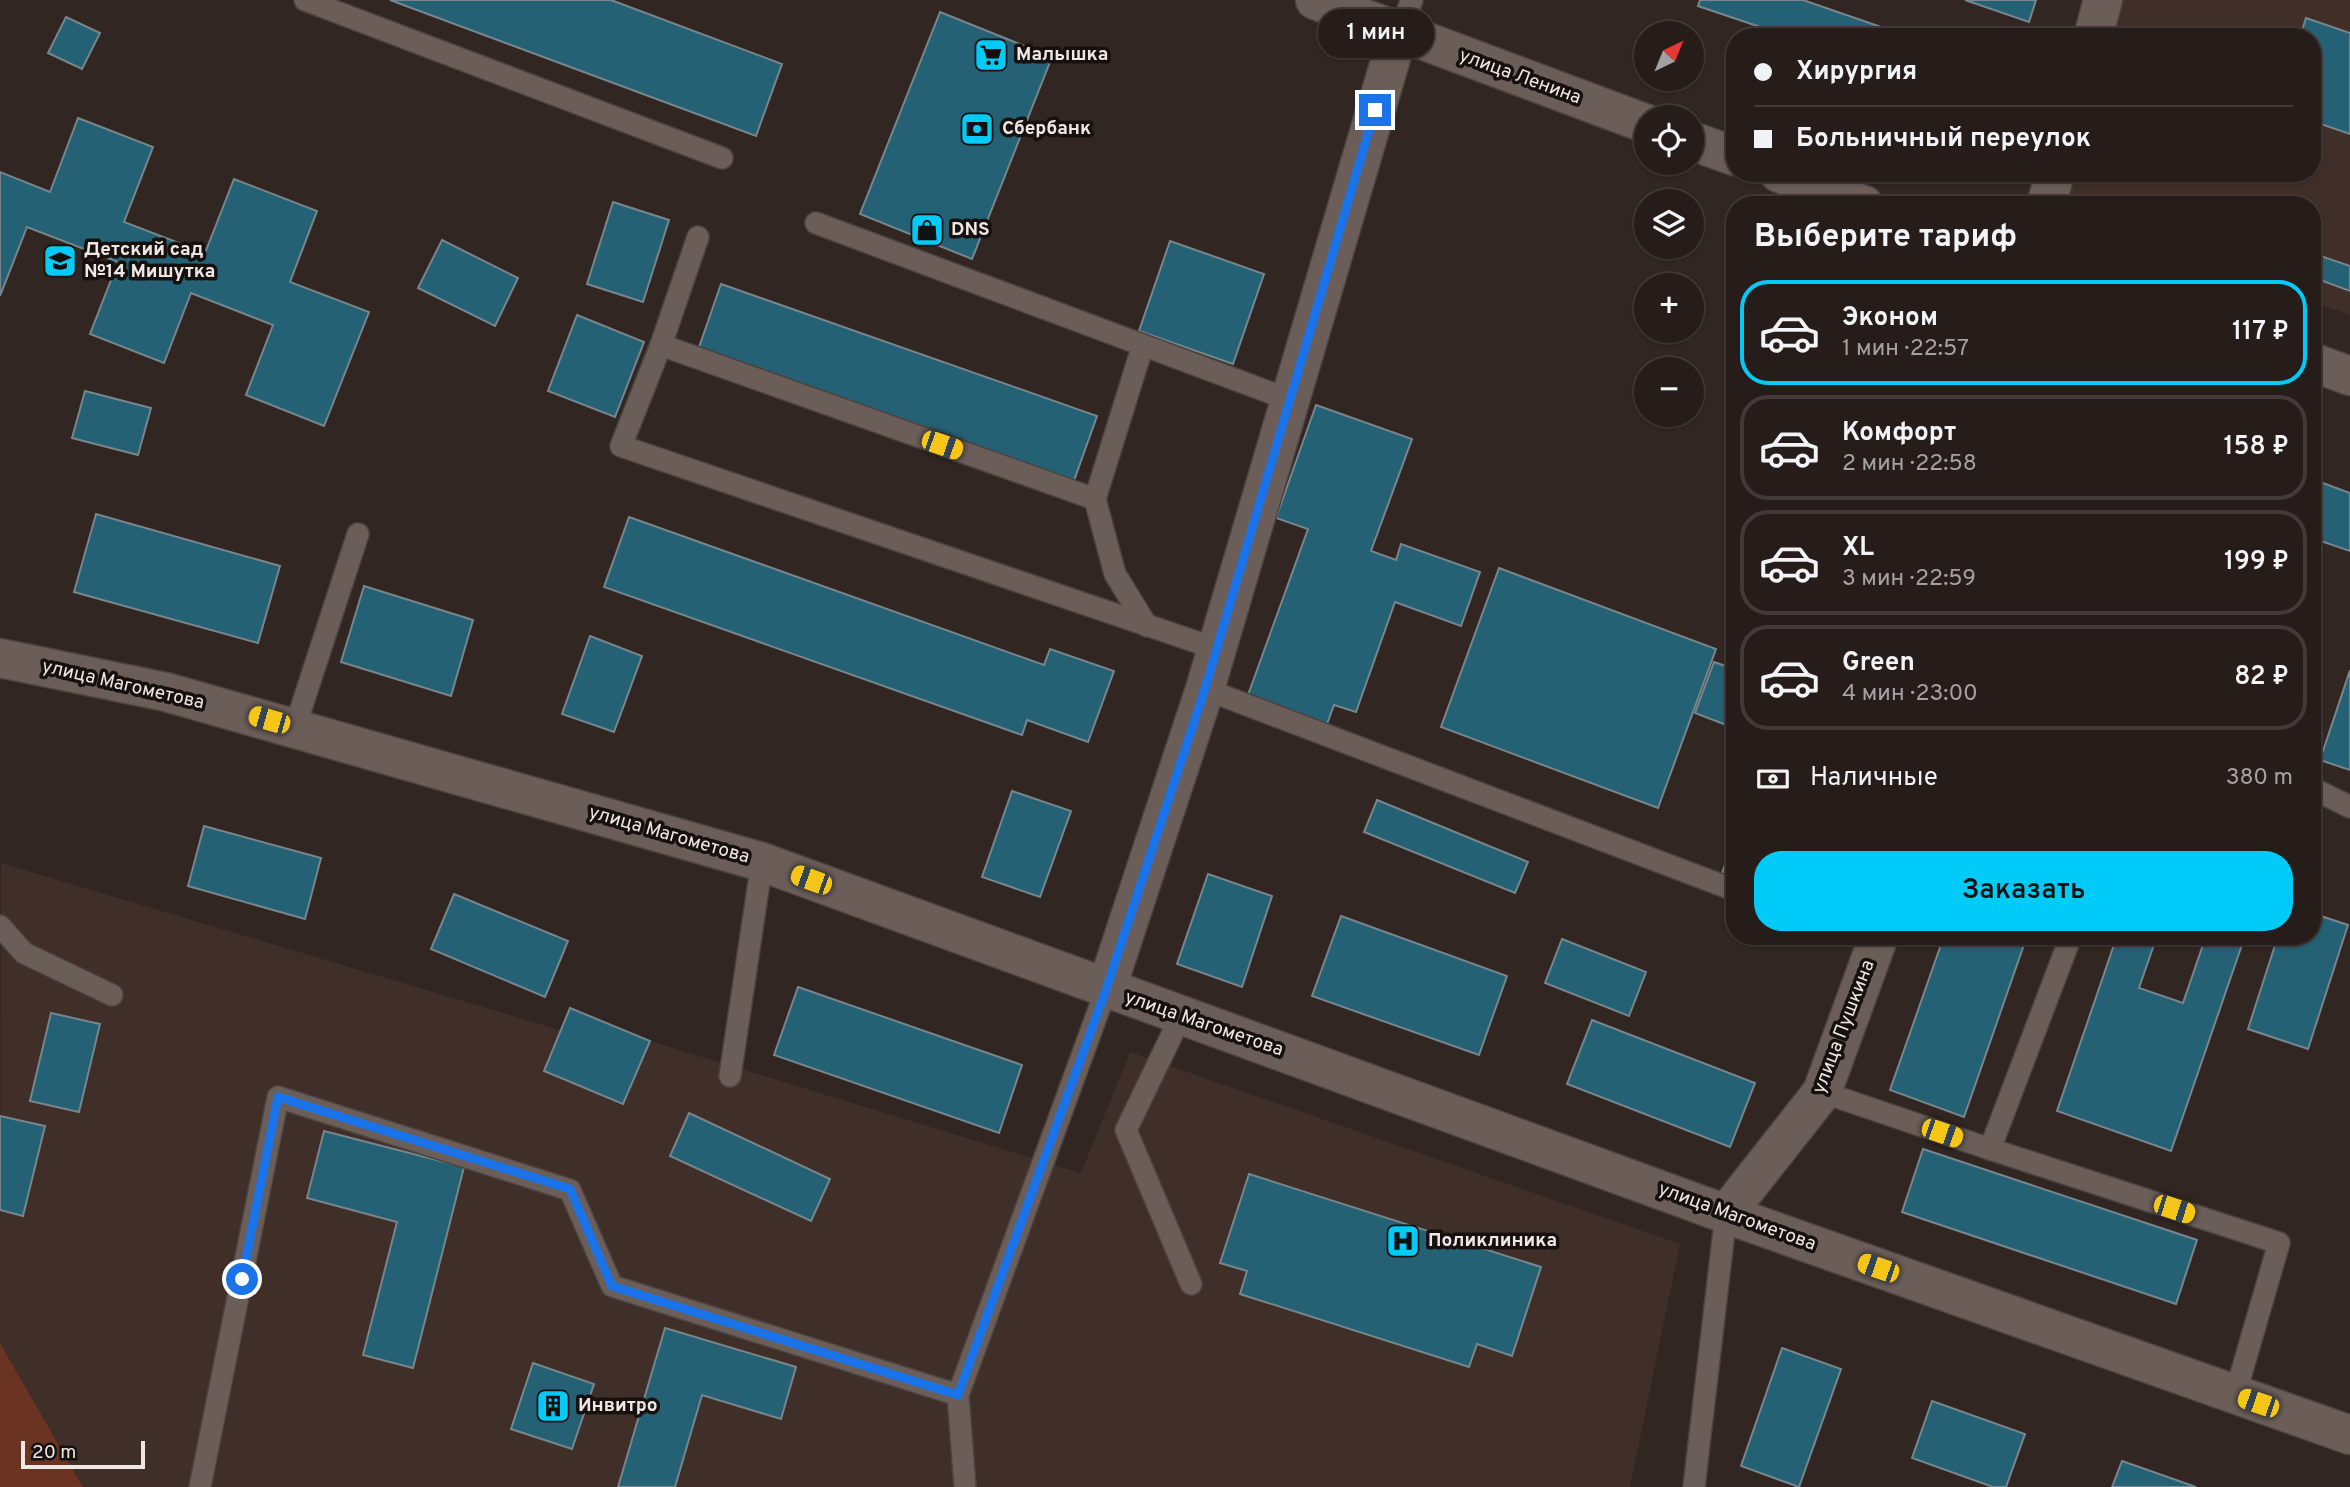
<!DOCTYPE html>
<html lang="ru">
<head>
<meta charset="utf-8">
<style>
	body { margin:0; font-family:Overpass,sans-serif; background:#322927; color:#f1f3f6; height:100vh; display:flex; flex-direction:column; font-size:26px; white-space:nowrap }
	* { box-sizing:border-box; margin:0 }
	p { font-size:23px; color:#a4a1a2 }
	.icon { flex:none; width:38px; height:38px; fill:none; stroke:currentColor; stroke-width:2; stroke-linecap:round; stroke-linejoin:round }
	.map { position:relative; flex:1; overflow:hidden }
	.drawer { position:absolute; left:1726px; top:196px; width:595px; height:749px; display:flex; flex-direction:column; background:#261c1a; border-radius:28px; box-shadow:0 2px 5px #0004,0 0 0 2px #423a39 }
	.drawer>* { flex:none }
	.banner { position:absolute; left:1726px; top:28px; width:595px; height:154px; border-radius:28px; box-shadow:0 2px 5px #0004,0 0 0 2px #423a39; display:grid; align-content:center; height:154px; padding:0 28px; background:#261c1a }
	.needle { width:46px; rotate:43deg }
	.fabs { position:absolute; left:1634px; top:21px; display:grid; gap:14px }
	.fabs a { display:grid; place-items:center; width:70px; height:70px; border-radius:50%; background:#261c1a; box-shadow:0 2px 5px #0004,0 0 0 2px #423a39; font-size:35px }
	.scale { position:absolute; left:21px; bottom:18px; width:124px; box-sizing:border-box; padding-left:7px; border:4px solid #efe7e5; border-top:0; font-size:19px; line-height:24px; white-space:nowrap; color:#efe7e5; -webkit-text-stroke:5px #16100f; paint-order:stroke }
	.end { position:absolute; width:32px; height:32px; margin:-16px; border:9px solid #1a73e8; background:#fff; box-shadow:0 0 0 4px #fff }
	.from { border-radius:50% }
	.bubble { position:absolute; height:49px; border-radius:24px; background:#261c1a; box-shadow:0 2px 5px #0004,0 0 0 2px #423a39; font-size:23px; font-weight:600; line-height:49px; text-align:center }
	.car { position:absolute; width:21px; height:42px; margin:-21px -10px; border-radius:9px; box-shadow:0 0 5px 2px #0007; background:linear-gradient(#f5c518 24%,#345 0 40%,#f5c518 0 76%,#345 0 86%,#f5c518 0) }
	.banner b { display:flex; align-items:center; gap:24px; height:66px; font-size:26px }
	.banner b+b { border-top:2px solid #423a39 }
	.banner i { width:18px; height:18px; background:#f1f3f6 }
	ul { padding:0; list-style:none }
	li { display:flex; align-items:center; gap:21px; height:105px; margin:0 14px 10px; padding:0 14px; border:4px solid #423a39; border-radius:28px }
	li div { flex:1 }
	li b { display:block; font-size:26px }
	li em { font-style:normal; font-weight:600 }
	li.active { border-color:#00cbf8 }
	li>.icon { width:63px; height:63px; stroke-width:1.5 }
	h2 { padding:0 28px; font-size:32px; line-height:84px }
	.pay { display:flex; align-items:center; gap:18px; height:77px; padding:0 28px; font-size:26px }
	.pay p { margin-inline-start:auto }
	.cta { display:flex; gap:14px; margin-top:auto; padding:14px 28px }
	.cta a { flex:1; height:80px; border-radius:28px; background:#00cbf8; color:#111; font-size:28px; font-weight:600; line-height:80px; text-align:center }
	.map>svg:first-child { display:block }
</style>
</head>
<body>
<div class="map">
<svg width="2350" height="1487" viewBox="0 0 2350 1487">
	<rect width="100%" height="100%" fill="#322622"/>
	<g fill="#402e28">
		<path d="M2112,0H2350V315L2312,302V205H2042L2053,173H2312V37H2099Z"/>
		<path d="M1,863L560,1030L570,1008L650,1041L1081,1173L1130,1052L1680,1244L1630,1487H83L0,1343Z"/>
	</g>
	<path fill="#6b3321" d="M0,1343L83,1487H0Z"/>
	<g fill="#256174" stroke="#77868c" stroke-width="2">
		<path d="M390,0H611L782,64L756,136Z"/>
		<path d="M1700,0H1803L1910,37H1790L1698,6Z"/>
		<path d="M1965,0H2036L2029,22Z"/>
		<path d="M940,12L1052,57L972,259L860,214Z"/>
		<path d="M66,17L100,33L82,69L48,53Z"/>
		<path d="M2306,18L2350,33V134L2312,121V37H2300Z"/>
		<path d="M78,118L153,147L124,222L205,253L234,179L317,211L290,282L369,312L324,426L246,395L273,325L191,293L164,363L90,334L118,262L27,227L0,296V172L50,192Z"/>
		<path d="M613,202L669,220L643,302L587,284Z"/>
		<path d="M442,240L518,278L495,326L418,288Z"/>
		<path d="M1170,241L1264,274L1233,364L1139,331Z"/>
		<path d="M2312,253L2350,266V291L2312,277Z"/>
		<path d="M721,284L1097,416L1071,489L696,356Z"/>
		<path d="M577,315L644,342L615,417L548,391Z"/>
		<path d="M85,391L151,408L138,455L72,438Z"/>
		<path d="M1316,405L1412,439L1371,551L1396,560L1401,544L1480,572L1461,626L1395,602L1356,712L1334,705L1327,724L1248,695L1308,529L1276,518Z"/>
		<path d="M2312,479L2350,493V551L2312,538Z"/>
		<path d="M96,514L280,566L258,643L74,592Z"/>
		<path d="M629,517L1044,665L1050,649L1114,671L1088,742L1027,720L1022,735L604,587Z"/>
		<path d="M1499,568L1716,649L1658,808L1441,727Z"/>
		<path d="M364,586L473,620L451,696L341,662Z"/>
		<path d="M590,636L642,656L614,732L562,714Z"/>
		<path d="M1714,662L1734,669V728L1695,713Z"/>
		<path d="M2350,670V770L2320,760Z"/>
		<path d="M1012,791L1071,811L1040,897L982,877Z"/>
		<path d="M1377,800L1528,862L1515,893L1364,832Z"/>
		<path d="M204,826L321,858L305,919L188,886Z"/>
		<path d="M1734,840V881L1721,876Z"/>
		<path d="M1208,874L1272,896L1242,987L1177,964Z"/>
		<path d="M454,894L568,941L545,997L431,949Z"/>
		<path d="M2312,913L2348,925L2308,1049L2248,1029L2278,936H2312Z"/>
		<path d="M1341,916L1507,976L1479,1055L1312,996Z"/>
		<path d="M1944,936H2027L1964,1117L1890,1090Z"/>
		<path d="M2117,936H2157L2139,988L2183,1003L2206,936H2245L2171,1151L2057,1111Z"/>
		<path d="M1562,939L1646,972L1629,1016L1545,983Z"/>
		<path d="M798,987L1022,1065L999,1133L774,1055Z"/>
		<path d="M570,1008L650,1041L623,1104L544,1071Z"/>
		<path d="M51,1013L100,1024L79,1112L30,1101Z"/>
		<path d="M1592,1020L1755,1083L1730,1147L1567,1084Z"/>
		<path d="M689,1113L830,1179L811,1221L670,1156Z"/>
		<path d="M0,1116L45,1126L23,1216L0,1210Z"/>
		<path d="M324,1131L464,1167L413,1368L363,1355L397,1222L307,1198Z"/>
		<path d="M1923,1149L2197,1240L2176,1304L1902,1212Z"/>
		<path d="M1249,1174L1541,1267L1512,1356L1477,1344L1469,1367L1240,1294L1247,1271L1220,1263Z"/>
		<path d="M665,1328L796,1367L781,1419L702,1395L675,1487H618Z"/>
		<path d="M1782,1348L1841,1369L1799,1487L1741,1466Z"/>
		<path d="M533,1363L594,1384L572,1449L511,1429Z"/>
		<path d="M1932,1401L2025,1434L2006,1487H1993L1912,1458Z"/>
		<path d="M2122,1461L2196,1487H2112Z"/>
	</g>
	<g fill="none" stroke-linecap="round" stroke-linejoin="round">
		<defs>
			<g id="lane">
				<path d="M305,0L722,158"/>
				<path d="M1399,31L1412,0"/>
				<path d="M816,223L1290,400"/>
				<path d="M698,237L661,345L1095,499L1143,345"/>
				<path d="M661,345L621,446L1217,649"/>
				<path d="M1095,499L1115,574L1147,626"/>
				<path d="M1205,689L1734,890"/>
				<path d="M295,727L358,534"/>
				<path d="M2312,788L2350,807"/>
				<path d="M0,926L24,953L112,995"/>
				<path d="M1182,1014L1126,1130L1191,1284"/>
				<path d="M730,1076L762,862"/>
				<path d="M1822,1092L1990,1149L2071,936"/>
				<path d="M1990,1149L2279,1243L2235,1395"/>
				<path d="M200,1487L278,1097L570,1190L612,1286L958,1395"/>
				<path d="M965,1487L958,1395L1106,990"/>
				<path d="M1694,1487L1726,1214"/>
			</g>
			<g id="street">
				<path d="M2093,37L2103,0"/>
				<path d="M2046,205L2055,173"/>
				<path d="M0,658L166,692L762,862L1726,1214L2350,1435"/>
				<path d="M1106,990L1205,689L1399,31"/>
				<path d="M1726,1214L1822,1092L1879,936"/>
			</g>
			<g id="secondary">
				<path d="M1315,0L1647,124"/>
				<path d="M1692,141L1734,156"/>
				<path d="M1779,173L1864,205"/>
				<path d="M2312,362L2350,376"/>
			</g>
		</defs>
		<use href="#lane" stroke="#4c4340" stroke-width="24"/>
		<use href="#street" stroke="#4c4340" stroke-width="41"/>
		<use href="#secondary" stroke="#4c4340" stroke-width="41"/>
		<use href="#lane" stroke="#6b5e59" stroke-width="21"/>
		<use href="#street" stroke="#6b5e59" stroke-width="38"/>
		<use href="#secondary" stroke="#6b5e59" stroke-width="38"/>
	</g>
	<g fill="none" stroke-linecap="round" stroke-linejoin="round">
		<path stroke="#1a73e8" stroke-width="9" d="M242,1279L278,1097L570,1189L612,1286L958,1395L1106,990L1205,689L1375,110"/>
	</g>
	<defs>
		<symbol id="supermarket-square" viewBox="-11 -11 22 22"><rect x="-9" y="-9" width="18" height="18" rx="4" fill="#00cbf8" stroke="#16100f"/><path d="M-6-5.5h2.5l.6 2H6L4.5 2H-2.5L-4.4-4H-6ZM-1.5 3.2a1.3 1.3 0 1 0 .1 0ZM3 3.2a1.3 1.3 0 1 0 .1 0Z" fill="#111"/></symbol>
		<symbol id="bank-square" viewBox="-11 -11 22 22"><rect x="-9" y="-9" width="18" height="18" rx="4" fill="#00cbf8" stroke="#16100f"/><path d="M-6-4H6V4H-6ZM0-2.3a2.3 2.3 0 1 0 0 4.6a2.3 2.3 0 1 0 0-4.6Z" fill="#111"/></symbol>
		<symbol id="shop-square" viewBox="-11 -11 22 22"><rect x="-9" y="-9" width="18" height="18" rx="4" fill="#00cbf8" stroke="#16100f"/><path d="M-5-2.5h2.3a2.7 3.5 0 0 1 5.4 0H5L5.5 6h-11ZM-1.5-2.5h3a1.5 2.3 0 0 0-3 0Z" fill="#111"/></symbol>
		<symbol id="school-square" viewBox="-11 -11 22 22"><rect x="-9" y="-9" width="18" height="18" rx="4" fill="#00cbf8" stroke="#16100f"/><path d="M0-5L7-2L0 1L-7-2ZM-4 1L0 2.5L4 1V4Q0 6-4 4Z" fill="#111"/></symbol>
		<symbol id="hospital-square" viewBox="-11 -11 22 22"><rect x="-9" y="-9" width="18" height="18" rx="4" fill="#00cbf8" stroke="#16100f"/><path d="M-5-5h3v3.5h4V-5h3V5h-3V1.5h-4V5h-3Z" fill="#111"/></symbol>
		<symbol id="building-square" viewBox="-11 -11 22 22"><rect x="-9" y="-9" width="18" height="18" rx="4" fill="#00cbf8" stroke="#16100f"/><path d="M-4-6H4V6H1V3H-1V6H-4ZM-2.5-4.3h1.7v1.8h-1.7ZM.8-4.3h1.7v1.8H.8ZM-2.5-1h1.7V.8h-1.7ZM.8-1h1.7V.8H.8Z" fill="#111"/></symbol>
	</defs>
	<g fill-rule="evenodd">
		<use href="#supermarket-square" x="972" y="36" width="38" height="38"/>
		<use href="#bank-square" x="958" y="110" width="38" height="38"/>
		<use href="#shop-square" x="908" y="211" width="38" height="38"/>
		<use href="#school-square" x="41" y="242" width="38" height="38"/>
		<use href="#hospital-square" x="1384" y="1222" width="38" height="38"/>
		<use href="#building-square" x="534" y="1387" width="38" height="38"/>
	</g>
	<g text-anchor="middle" dominant-baseline="central" stroke-width="7" stroke-linejoin="round" paint-order="stroke">
		<g font-size="19" font-weight="bold" fill="#efe7e5" stroke="#16100f" text-anchor="start">
			<text x="1016" y="55">Малышка</text>
			<text x="1002" y="129">Сбербанк</text>
			<text x="951" y="230">DNS</text>
			<text x="84" y="250">Детский сад<tspan x="84" dy="22">№14 Мишутка</tspan></text>
			<text x="1428" y="1241">Поликлиника</text>
			<text x="578" y="1406">Инвитро</text>
		</g>
		<g font-size="19" fill="#efe7e5" stroke="#16100f">
			<text transform="translate(1520 77) rotate(20)">улица Ленина</text>
			<text transform="translate(123 685) rotate(13)">улица Магометова</text>
			<text transform="translate(669 835) rotate(16)">улица Магометова</text>
			<text transform="translate(1204 1024) rotate(19)">улица Магометова</text>
			<text transform="translate(1844 1027) rotate(-69)">улица Пушкина</text>
			<text transform="translate(1737 1217) rotate(20)">улица Магометова</text>
		</g>
	</g>
</svg>
<div class="fabs">
<a><svg class="needle" viewBox="-14 -14 28 28"><path d="M0-13l5 13h-10z" fill="#e53935"/><path d="M0 13l5-13h-10z" fill="#a4a1a2"/></svg></a>
<a><svg class="icon" aria-label="locate" viewBox="0 0 24 24"><circle cx="12" cy="12" r="6"/><path d="M12 2v4M12 18v4M2 12h4M18 12h4"/></svg></a>
<a><svg class="icon" aria-label="layers" viewBox="0 0 24 24"><path d="M12 4l9 5-9 5-9-5zM3 14l9 5 9-5"/></svg></a>
<a>+</a>
<a>−</a>
</div>
<div class="scale">20 m</div>
<i class="end from" style="left:242px;top:1279px"></i>
<i class="end" style="left:1375px;top:110px"></i>
<div class="bubble" style="left:1318px;top:9px;width:116px">1 мин</div>
<i class="car" style="left:942px;top:445px;rotate:109deg"></i>
<i class="car" style="left:269px;top:720px;rotate:286deg"></i>
<i class="car" style="left:811px;top:880px;rotate:290deg"></i>
<i class="car" style="left:1942px;top:1133px;rotate:109deg"></i>
<i class="car" style="left:2174px;top:1209px;rotate:108deg"></i>
<i class="car" style="left:1878px;top:1268px;rotate:289deg"></i>
<i class="car" style="left:2258px;top:1403px;rotate:289deg"></i>
<div class="banner">
<b><i class="from"></i>Хирургия</b>
<b><i></i>Больничный переулок</b>
</div>
<section class="drawer">
<h2>Выберите тариф</h2>
<ul>
<li class="active"><svg class="icon" aria-label="car" viewBox="0 0 24 24"><path d="M5 17H2v-5l4-1 3-4h7l3 4 3 1v5h-3M9 17h6M6 11h13"/><circle cx="7" cy="17" r="2"/><circle cx="17" cy="17" r="2"/></svg><div><b>Эконом</b><p>1 мин · 22:57</p></div><em>117 ₽</em></li>
<li><svg class="icon" aria-label="car" viewBox="0 0 24 24"><path d="M5 17H2v-5l4-1 3-4h7l3 4 3 1v5h-3M9 17h6M6 11h13"/><circle cx="7" cy="17" r="2"/><circle cx="17" cy="17" r="2"/></svg><div><b>Комфорт</b><p>2 мин · 22:58</p></div><em>158 ₽</em></li>
<li><svg class="icon" aria-label="car" viewBox="0 0 24 24"><path d="M5 17H2v-5l4-1 3-4h7l3 4 3 1v5h-3M9 17h6M6 11h13"/><circle cx="7" cy="17" r="2"/><circle cx="17" cy="17" r="2"/></svg><div><b>XL</b><p>3 мин · 22:59</p></div><em>199 ₽</em></li>
<li><svg class="icon" aria-label="car" viewBox="0 0 24 24"><path d="M5 17H2v-5l4-1 3-4h7l3 4 3 1v5h-3M9 17h6M6 11h13"/><circle cx="7" cy="17" r="2"/><circle cx="17" cy="17" r="2"/></svg><div><b>Green</b><p>4 мин · 23:00</p></div><em>82 ₽</em></li>
</ul>
<div class="pay"><svg class="icon" aria-label="cash" viewBox="0 0 24 24"><path d="M3 7h18v10H3z"/><circle cx="12" cy="12" r="2"/></svg>Наличные<p>380 m</p></div>
<div class="cta"><a>Заказать</a></div>
</section>
</div>
</body>
</html>
